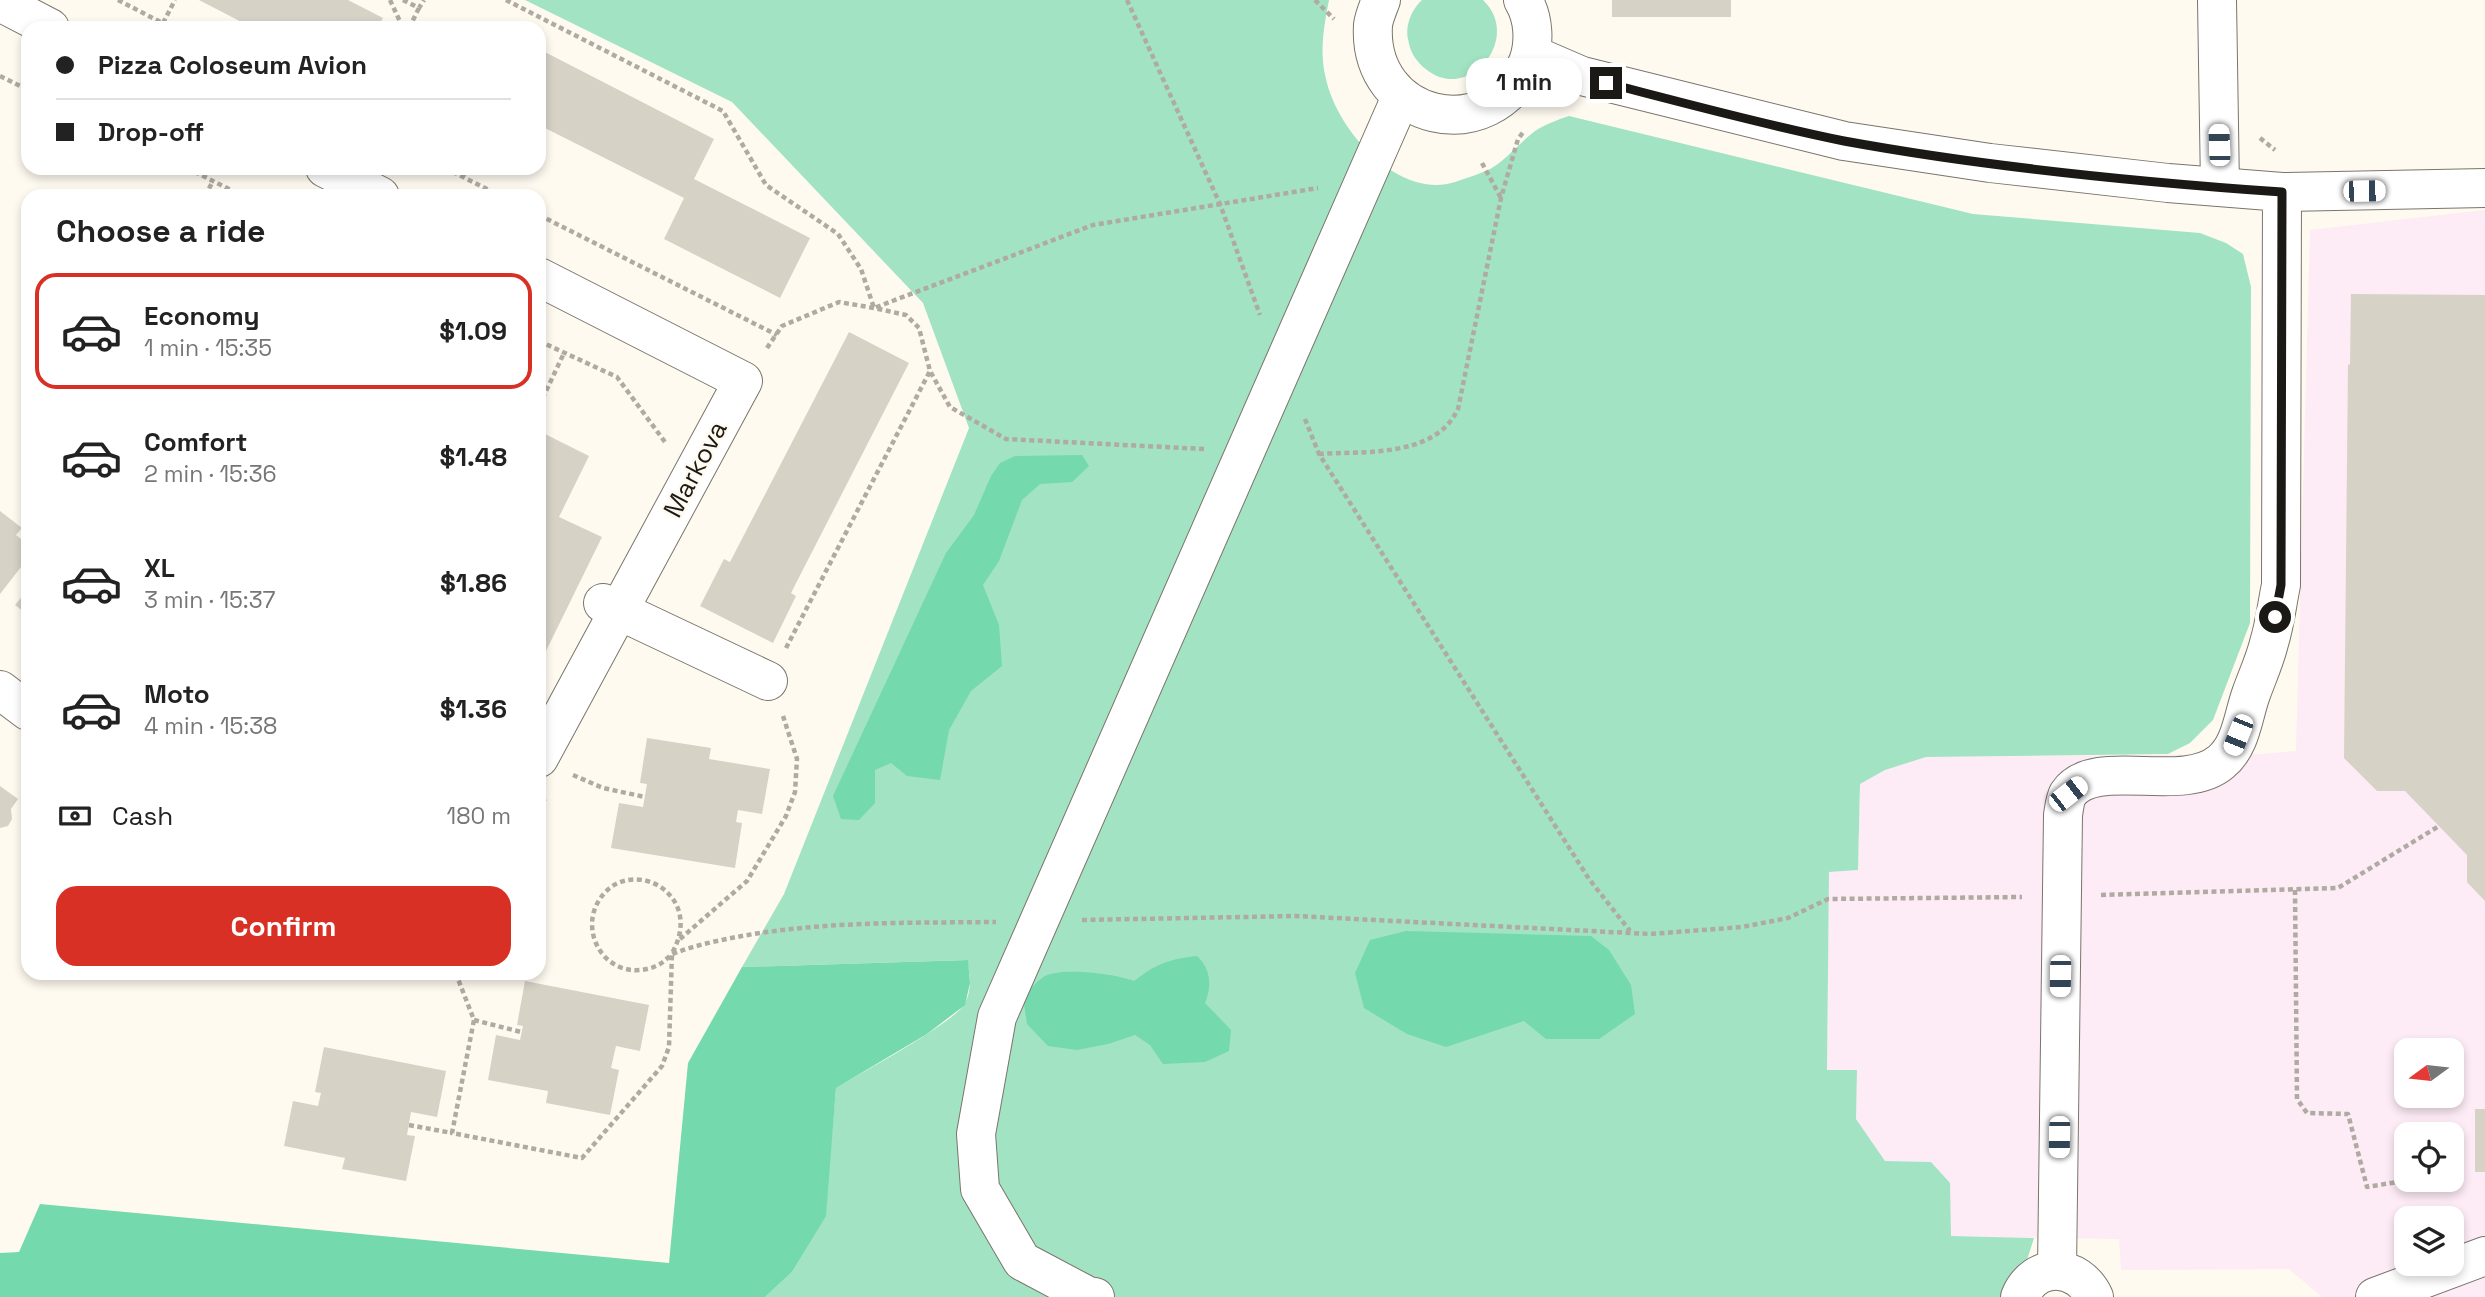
<!DOCTYPE html>
<html lang="en">
<head>
<meta charset="utf-8">
<style>
	body { margin:0; font-family:"Space Grotesk",sans-serif; background:#f2f2f2; color:#222; height:100vh; display:flex; flex-direction:column; font-size:26px; white-space:nowrap }
	* { box-sizing:border-box; margin:0 }
	p { font-size:23px; color:#767676 }
	.icon { flex:none; width:38px; height:38px; fill:none; stroke:currentColor; stroke-width:2; stroke-linecap:round; stroke-linejoin:round }
	.map { position:relative; flex:1; overflow:hidden }
	.sheet { position:absolute; left:21px; top:189px; width:525px; height:791px; display:flex; flex-direction:column; background:#fff; border-radius:21px; box-shadow:0 4px 10px #0003 }
	.sheet>* { flex:none }
	.guide { position:absolute; left:21px; top:21px; width:525px; height:154px; border-radius:21px; box-shadow:0 4px 10px #0003; display:grid; align-content:center; height:154px; padding:0 35px; background:#fff }
	.needle { width:46px; rotate:255deg }
	.controls { position:absolute; left:2394px; top:1038px; display:grid; gap:14px }
	.controls a { display:grid; place-items:center; width:70px; height:70px; border-radius:14px; background:#fff; box-shadow:0 4px 10px #0003; font-size:35px }
	.end { position:absolute; width:32px; height:32px; margin:-16px; border:9px solid #1b1915; background:#fff; box-shadow:0 0 0 4px #fff }
	.from { border-radius:50% }
	.bubble { position:absolute; height:49px; border-radius:21px; background:#fff; box-shadow:0 4px 10px #0003; font-size:23px; font-weight:600; line-height:49px; text-align:center }
	.car { position:absolute; width:21px; height:42px; margin:-21px -10px; border-radius:9px; box-shadow:0 0 5px 2px #0007; background:linear-gradient(#fff 24%,#345 0 40%,#fff 0 76%,#345 0 86%,#fff 0) }
	.guide b { display:flex; align-items:center; gap:24px; height:66px; font-size:26px }
	.guide b+b { border-top:2px solid #e0e0e0 }
	.guide i { width:18px; height:18px; background:#222 }
	ul { padding:0; list-style:none }
	li { display:flex; align-items:center; gap:21px; height:116px; margin:0 14px 10px; padding:0 21px; border:4px solid transparent; border-radius:21px }
	li div { flex:1 }
	li b { display:block; font-size:26px }
	li em { font-style:normal; font-weight:600 }
	li.active { border-color:#d93025 }
	li>.icon { width:63px; height:63px; stroke-width:1.5 }
	h2 { padding:0 35px; font-size:32px; line-height:84px }
	.pay { display:flex; align-items:center; gap:18px; height:77px; padding:0 35px; font-size:26px }
	.pay p { margin-inline-start:auto }
	.cta { display:flex; gap:14px; margin-top:auto; padding:14px 35px }
	.cta a { flex:1; height:80px; border-radius:21px; background:#d93025; color:#fff; font-size:28px; font-weight:600; line-height:80px; text-align:center }
	.map>svg:first-child { display:block }
</style>
</head>
<body>
<div class="map">
<svg width="2485" height="1297" viewBox="0 0 2485 1297">
	<rect width="100%" height="100%" fill="#fffaf0"/>
	<path fill="#fdebf5" fill-rule="evenodd" d="M2485,210V1297H2322L2289,1269L2121,1270L2119,1239L1951,1236L1931,1162L1885,1161L1856,1119L1857,1070H1827L1829,872L1858,870L1860,784L1885,770L1925,757L2261,754L2296,751L2310,230ZM2406,1050H2452V1096H2406ZM2406,1134H2452V1180H2406ZM2406,1218H2452V1264H2406Z"/>
	<g fill="#a2e3c4">
		<path d="M525,0H1329C1324,26 1319,53 1326,79C1337,130 1398,200 1455,182C1466,178 1480,174 1490,169C1507,159 1520,142 1535,131C1546,124 1557,120 1569,116L1973,214L2200,233L2226,243L2243,254L2251,287L2250,623L2213,720L2190,743L2168,754L1926,757L1885,770L1860,784L1858,870L1829,872L1827,1070H1857L1856,1119L1885,1161L1931,1162L1950,1183L1951,1236L2034,1238L2027,1260L2009,1279L2001,1297H765L792,1272L825,1216L836,1088C859,1074 956,1022 965,1003C972,990 970,974 967,960L742,967L784,894L969,428L923,303L732,102Z"/>
		<path d="M1422,0H1483C1523,38 1469,103 1427,70C1416,62 1410,52 1408,39C1405,25 1412,9 1422,0Z"/>
	</g>
	<g fill="#74d9ad">
		<path d="M1082,455L1089,466L1072,482L1040,484L1022,500L999,561L983,585L999,625L1002,666L971,691L949,730L940,780L907,776L891,763L875,770V803L859,820L841,819L833,796L946,553L974,515L991,476L1000,463L1015,456Z"/>
		<path d="M1406,931L1591,936L1609,950L1631,985L1635,1014L1599,1039H1546L1524,1021L1446,1047L1407,1034L1364,1008L1355,973L1370,940Z"/>
		<path d="M1197,956C1211,969 1212,986 1205,1003L1231,1030L1229,1051L1205,1062L1163,1064L1150,1045L1135,1035L1108,1044L1077,1050L1048,1046L1027,1024L1023,997C1029,991 1035,983 1042,978C1058,966 1115,974 1134,981C1156,964 1169,959 1197,956Z"/>
		<path d="M968,960L970,983L965,1005L927,1034L836,1088L826,1216L792,1272L765,1297H0V1253L19,1252L40,1204L669,1263L688,1063L742,967Z"/>
	</g>
	<g fill="#d7d2c6">
		<path d="M199,0H348L383,18L378,28H253Z"/>
		<rect x="1612" y="0" width="119" height="17"/>
		<path d="M539,49L714,139L694,179L810,238L780,298L664,239L684,198L539,125Z"/>
		<path d="M2351,294L2485,295V901L2467,882V855L2405,791H2377L2344,758L2348,365L2350,364Z"/>
		<path d="M849,332L909,363L791,593L796,596L773,643L700,606L724,559L730,562Z"/>
		<path d="M539,431L589,456L559,517L602,537L544,655L539,652Z"/>
		<path d="M0,511L22,528L16,535L28,545V558L0,594Z"/>
		<path d="M28,589V615L15,605Z"/>
		<path d="M647,738L711,748L709,759L770,769L762,814L738,810L736,822L742,823L735,868L611,848L619,803L643,807L647,784L640,783Z"/>
		<path d="M0,786L18,799L11,809L12,819L8,826L0,828Z"/>
		<path d="M525,981L649,1005L640,1051L616,1046L611,1068L619,1070L610,1115L546,1103L548,1091L488,1080L496,1035L520,1040L523,1026L517,1025Z"/>
		<path d="M324,1047L446,1071L437,1117L411,1112L407,1135L415,1136L406,1181L342,1169L345,1158L284,1146L293,1101L318,1106L321,1093L315,1092Z"/>
		<rect x="2475" y="1109" width="10" height="63"/>
	</g>
	<g fill="none" stroke-linecap="round" stroke-linejoin="round">
		<defs>
			<g id="minor">
				<path d="M1381,0C1378,8 1374,17 1373,25C1367,121 1491,150 1528,62C1535,43 1534,18 1523,0"/>
				<path d="M2217,0L2220,187"/>
				<path d="M0,2L50,28"/>
				<path d="M1531,54L1582,76L1844,141L1990,163L2168,183L2282,192L2281,585C2277,604 2275,624 2269,643C2265,660 2257,677 2251,694C2243,716 2241,746 2221,762C2182,795 2094,755 2068,794C2065,799 2064,809 2063,815L2057,1270"/>
				<path d="M325,168L380,196"/>
				<path d="M2282,192L2485,188"/>
				<path d="M539,277L743,381L539,758"/>
				<path d="M603,603L768,681"/>
				<path d="M0,690L28,711"/>
				<path d="M1095,1297L1088,1296L1022,1261L980,1189L976,1134L997,1017L1401,97"/>
				<path d="M2020,1297C2035,1261 2078,1263 2094,1297"/>
				<path d="M2375,1297L2485,1256"/>
			</g>
		</defs>
		<use href="#minor" stroke="#7a756b" stroke-width="40"/>
		<g stroke="#afaba3" stroke-width="4.5" stroke-dasharray="5 3.5" stroke-linecap="butt">
			<path d="M118,0L172,28"/>
			<path d="M390,0L403,28"/>
			<path d="M403,0L419,8L424,0"/>
			<path d="M506,0L723,111L766,185L838,234L861,269L874,308L1093,225L1318,188"/>
			<path d="M1127,0L1220,204L1260,315"/>
			<path d="M1315,0L1334,19"/>
			<path d="M163,23L175,0"/>
			<path d="M409,28L419,8"/>
			<path d="M0,76L28,90"/>
			<path d="M2260,138L2275,150"/>
			<path d="M1482,163L1501,198"/>
			<path d="M187,168L243,196"/>
			<path d="M445,168L501,196"/>
			<path d="M460,168L464,177"/>
			<path d="M205,196L213,181"/>
			<path d="M539,215L777,335"/>
			<path d="M539,341L617,377L665,442"/>
			<path d="M767,348L782,326L839,302L874,308L906,315L919,328L930,371L950,407L1006,439L1204,449"/>
			<path d="M539,406L564,353"/>
			<path d="M1305,419L1319,454L1589,879L1630,931"/>
			<path d="M1319,454C1365,451 1435,458 1458,409L1501,198L1518,139L1524,131"/>
			<path d="M786,648L930,371"/>
			<path d="M573,775L603,788L645,797"/>
			<path d="M539,811L545,798"/>
			<path d="M2295,890L2297,1099L2307,1113L2348,1114L2367,1187L2403,1181"/>
			<path d="M2101,895L2338,888L2439,826"/>
			<path d="M1082,920L1296,916L1650,934L1742,927L1788,918L1828,899L2022,897"/>
			<path d="M680,939L747,881L786,816L795,792L797,759L783,716"/>
			<path d="M461,973L458,979L474,1020L452,1133L582,1158L662,1066L669,1047L672,953C707,892 626,852 598,902C582,930 600,967 632,970C642,971 655,968 663,962C667,959 670,955 675,953C696,945 720,940 742,936C826,921 911,923 996,922"/>
			<path d="M474,1020L521,1032"/>
			<path d="M409,1125L452,1133"/>
		</g>
		<use href="#minor" stroke="#fff" stroke-width="38"/>
	</g>
	<g fill="none" stroke-linecap="round" stroke-linejoin="round">
		<path stroke="#1b1915" stroke-width="9" d="M1606,83C1685,103 1764,125 1844,141C1986,167 2138,182 2282,192L2281,585L2275,617"/>
	</g>
	<g text-anchor="middle" dominant-baseline="central" stroke-width="5" stroke-linejoin="round" paint-order="stroke">
		<g font-size="26" fill="#1b1915" stroke="#fffaf0">
			<text transform="translate(695 469) rotate(-62)">Markova</text>
		</g>
	</g>
</svg>
<div class="controls">
<a><svg class="needle" viewBox="-14 -14 28 28"><path d="M0-13l5 13h-10z" fill="#e53935"/><path d="M0 13l5-13h-10z" fill="#767676"/></svg></a>
<a><svg class="icon" aria-label="locate" viewBox="0 0 24 24"><circle cx="12" cy="12" r="6"/><path d="M12 2v4M12 18v4M2 12h4M18 12h4"/></svg></a>
<a><svg class="icon" aria-label="layers" viewBox="0 0 24 24"><path d="M12 4l9 5-9 5-9-5zM3 14l9 5 9-5"/></svg></a>
</div>
<i class="end from" style="left:2275px;top:617px"></i>
<i class="end" style="left:1606px;top:83px"></i>
<div class="bubble" style="left:1466px;top:58px;width:116px">1 min</div>
<i class="car" style="left:2219px;top:145px;rotate:358deg"></i>
<i class="car" style="left:2364px;top:191px;rotate:89deg"></i>
<i class="car" style="left:2238px;top:735px;rotate:202deg"></i>
<i class="car" style="left:2068px;top:794px;rotate:52deg"></i>
<i class="car" style="left:2060px;top:976px;rotate:181deg"></i>
<i class="car" style="left:2059px;top:1137px;rotate:181deg"></i>
<div class="guide">
<b><i class="from"></i>Pizza Coloseum Avion</b>
<b><i></i>Drop-off</b>
</div>
<section class="sheet">
<h2>Choose a ride</h2>
<ul>
<li class="active"><svg class="icon" aria-label="car" viewBox="0 0 24 24"><path d="M5 17H2v-5l4-1 3-4h7l3 4 3 1v5h-3M9 17h6M6 11h13"/><circle cx="7" cy="17" r="2"/><circle cx="17" cy="17" r="2"/></svg><div><b>Economy</b><p>1 min · 15:35</p></div><em>$1.09</em></li>
<li><svg class="icon" aria-label="car" viewBox="0 0 24 24"><path d="M5 17H2v-5l4-1 3-4h7l3 4 3 1v5h-3M9 17h6M6 11h13"/><circle cx="7" cy="17" r="2"/><circle cx="17" cy="17" r="2"/></svg><div><b>Comfort</b><p>2 min · 15:36</p></div><em>$1.48</em></li>
<li><svg class="icon" aria-label="car" viewBox="0 0 24 24"><path d="M5 17H2v-5l4-1 3-4h7l3 4 3 1v5h-3M9 17h6M6 11h13"/><circle cx="7" cy="17" r="2"/><circle cx="17" cy="17" r="2"/></svg><div><b>XL</b><p>3 min · 15:37</p></div><em>$1.86</em></li>
<li><svg class="icon" aria-label="car" viewBox="0 0 24 24"><path d="M5 17H2v-5l4-1 3-4h7l3 4 3 1v5h-3M9 17h6M6 11h13"/><circle cx="7" cy="17" r="2"/><circle cx="17" cy="17" r="2"/></svg><div><b>Moto</b><p>4 min · 15:38</p></div><em>$1.36</em></li>
</ul>
<div class="pay"><svg class="icon" aria-label="cash" viewBox="0 0 24 24"><path d="M3 7h18v10H3z"/><circle cx="12" cy="12" r="2"/></svg>Cash<p>180 m</p></div>
<div class="cta"><a>Confirm</a></div>
</section>
</div>
</body>
</html>
